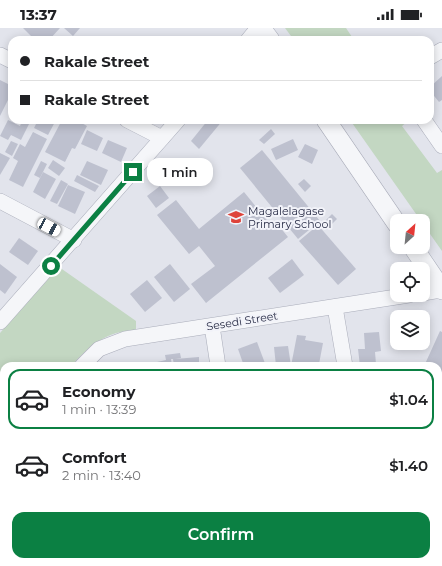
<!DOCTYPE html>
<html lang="en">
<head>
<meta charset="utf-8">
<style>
	body { margin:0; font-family:Montserrat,sans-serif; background:#f2f2f2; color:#202124; height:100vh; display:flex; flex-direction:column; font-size:15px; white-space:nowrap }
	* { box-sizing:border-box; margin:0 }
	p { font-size:13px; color:#757577 }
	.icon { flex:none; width:22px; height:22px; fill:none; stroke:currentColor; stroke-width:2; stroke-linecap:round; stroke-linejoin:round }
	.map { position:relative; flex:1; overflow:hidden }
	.sheet { position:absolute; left:0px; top:334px; width:442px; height:204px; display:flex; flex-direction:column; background:#fff; border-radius:12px 12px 0 0; box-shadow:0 2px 10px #0003 }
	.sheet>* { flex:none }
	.banner { position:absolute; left:8px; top:8px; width:426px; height:88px; border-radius:12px; box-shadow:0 2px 10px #0003; display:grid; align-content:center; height:88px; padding:0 12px; background:#fff }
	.needle { width:26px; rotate:27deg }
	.tools { position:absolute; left:390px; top:186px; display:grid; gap:8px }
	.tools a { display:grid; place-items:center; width:40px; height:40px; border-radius:8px; background:#fff; box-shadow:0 2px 10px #0003; font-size:20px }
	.end { position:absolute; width:18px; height:18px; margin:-9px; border:5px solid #0b8043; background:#fff; box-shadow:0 0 0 2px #fff }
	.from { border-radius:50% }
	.bubble { position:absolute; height:28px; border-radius:12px; background:#fff; box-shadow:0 2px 10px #0003; font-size:13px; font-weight:600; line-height:28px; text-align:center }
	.car { position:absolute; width:12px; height:24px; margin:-12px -6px; border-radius:5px; box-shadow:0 0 3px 1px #0007; background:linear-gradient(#fff 24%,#345 0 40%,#fff 0 76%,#345 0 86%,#fff 0) }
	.banner b { display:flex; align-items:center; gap:14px; height:38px; font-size:15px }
	.banner b+b { border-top:1px solid #e0e0e0 }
	.banner i { width:10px; height:10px; background:#202124 }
	ul { padding:7px 0 0; list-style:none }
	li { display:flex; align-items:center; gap:12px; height:60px; margin:0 8px 6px; padding:0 4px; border:2px solid transparent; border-radius:12px }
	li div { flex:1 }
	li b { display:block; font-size:15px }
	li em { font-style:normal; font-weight:600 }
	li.selected { border-color:#0b8043 }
	li>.icon { width:36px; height:36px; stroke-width:1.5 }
	.primary-button { display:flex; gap:8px; margin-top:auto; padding:8px 12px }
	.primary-button a { flex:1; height:46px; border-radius:12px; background:#0b8043; color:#fff; font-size:16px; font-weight:600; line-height:46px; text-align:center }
	.status { display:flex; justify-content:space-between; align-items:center; height:28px; padding:0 20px; background:#fff; direction:ltr }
	.status svg { height:11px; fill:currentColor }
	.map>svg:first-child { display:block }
</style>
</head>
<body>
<div class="status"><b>13:37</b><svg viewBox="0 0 49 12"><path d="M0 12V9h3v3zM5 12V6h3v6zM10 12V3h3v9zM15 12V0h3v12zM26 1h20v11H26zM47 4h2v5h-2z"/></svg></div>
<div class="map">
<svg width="442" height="538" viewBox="0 0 442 538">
	<rect width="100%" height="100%" fill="#e2e4ec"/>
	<g fill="#c3d7c2">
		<path d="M285,0H346L354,12H294Z"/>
		<path d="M350,92L408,93L402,98L437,145L442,142V223L423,196V193H421Z"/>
		<path d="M59,239L136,293V302C107,303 90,317 71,338H4V414L0,418V305Z"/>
	</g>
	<g fill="#bec1cf">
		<path d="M23,0H60L49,12H35Z"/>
		<path d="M64,0H80L73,8Z"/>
		<path d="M442,48V72L439,74L430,63V59Z"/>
		<path d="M0,52L12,58V64L0,88Z"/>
		<path d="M8,92L20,98L22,93L20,92H31L21,112L11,107L8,112L0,108Z"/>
		<path d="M38,92H56L48,107L34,100Z"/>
		<path d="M62,92H76L87,98L75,121L72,120L65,134L45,124Z"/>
		<path d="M208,92H223L199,121L191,113Z"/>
		<path d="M271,101L275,106L264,116L259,112Z"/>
		<path d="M87,102L103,110L97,123L81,116Z"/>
		<path d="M33,104L47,111L23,159L9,152L18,133L13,130L20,116L25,119Z"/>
		<path d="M293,111L298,122L276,132L271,121Z"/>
		<path d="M108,112L127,120L121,134L102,125Z"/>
		<path d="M11,113L18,116L12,128L5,124Z"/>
		<path d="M305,116L318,122L312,136L298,129Z"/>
		<path d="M262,122L320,193L298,211L240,140Z"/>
		<path d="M0,125L10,130L0,147Z"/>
		<path d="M53,132L65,140L59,148L48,140Z"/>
		<path d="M41,133L47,136L40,150L34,147Z"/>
		<path d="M87,133L108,142L101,157L80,147Z"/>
		<path d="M43,144L56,151L45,171L33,164Z"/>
		<path d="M77,147L99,158L95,164L74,153Z"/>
		<path d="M304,151L311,158L305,164L298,156Z"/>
		<path d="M61,152L68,156L57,176L50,173Z"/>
		<path d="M68,157L85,164L75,186L58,178Z"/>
		<path d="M160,158L169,170L156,180L147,168Z"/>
		<path d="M244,164L275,202L279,198L288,209L206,275L191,256L215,238L199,218L189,226L157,187L176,172L199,201Z"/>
		<path d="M332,186L337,191L326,202L321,197Z"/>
		<path d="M318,197L356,241L338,257L299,213Z"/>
		<path d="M19,210L38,223L28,237L9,224Z"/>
		<path d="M292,231L304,247L280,265L268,250Z"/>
		<path d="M0,236L17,249L5,266L0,262Z"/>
		<path d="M170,236L190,261L174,274L154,249Z"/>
		<path d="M147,252L162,270L145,284L130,266Z"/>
		<path d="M440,303L442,304V345L438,343V338L425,336Z"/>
		<path d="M379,304L381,323L375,324L376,336L360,338L358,321H365L364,305Z"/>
		<path d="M297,307L306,308L305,312L323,315L319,336L310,334L309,338H291Z"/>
		<path d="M257,314L266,338H244L238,321Z"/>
		<rect x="402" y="315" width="16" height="4"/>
		<path d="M288,318L291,338H276L274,319Z"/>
		<path d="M180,325L181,330L175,331L199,329V338H174L173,331H171L172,338H158L157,334L166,332L165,327Z"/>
		<path d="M438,363L442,365V384L438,392Z"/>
		<path d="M438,439L442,441V454L438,453Z"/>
		<path d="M438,459L442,461V466L438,475Z"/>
		<path d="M0,468L4,472V492L1,495Z"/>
		<path d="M438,497L442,498L440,518H438Z"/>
		<path d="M442,531V538H436V534Z"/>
		<path d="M79,534H94L104,536V538H78Z"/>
		<rect x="169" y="534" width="15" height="4"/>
		<rect x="189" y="534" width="12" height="4"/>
		<path d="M202,534H230L231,538H203Z"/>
		<path d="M274,534H288V535L274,537Z"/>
		<path d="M315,534H325L327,538H317Z"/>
		<path d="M340,534L355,536V538H339Z"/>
		<path d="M390,534H420L421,536L391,538Z"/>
	</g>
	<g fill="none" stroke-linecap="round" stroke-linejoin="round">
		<defs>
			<g id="minor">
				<path d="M248,12L258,0"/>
				<path d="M0,27L12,33"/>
				<path d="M430,29L442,22"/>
				<path d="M127,92L162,110"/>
				<path d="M424,92L442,118"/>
				<path d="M0,173L74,212"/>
				<path d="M423,265L442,262"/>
				<path d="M335,279L345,338"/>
				<path d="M0,294L178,92"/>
				<path d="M212,298L218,338"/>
				<path d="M82,338L99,321L125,311L409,267"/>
				<path d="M438,416L442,418"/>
				<path d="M0,430L4,425"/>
				<path d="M122,534L123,538"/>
				<path d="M247,534V538"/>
				<path d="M375,534V538"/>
			</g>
			<g id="tertiary">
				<path d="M261,0L270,12"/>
				<path d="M326,92L397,196"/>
				<path d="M413,219L442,262"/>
			</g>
		</defs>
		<use href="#minor" stroke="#aaadba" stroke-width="16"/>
		<use href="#tertiary" stroke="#aaadba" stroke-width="20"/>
		<use href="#minor" stroke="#f5f6f9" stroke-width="15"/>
		<use href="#tertiary" stroke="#f5f6f9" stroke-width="19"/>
	</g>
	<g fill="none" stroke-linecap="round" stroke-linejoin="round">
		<path stroke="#0b8043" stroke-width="5" d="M51,238L133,144"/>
	</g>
	<defs>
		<symbol id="school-bare" viewBox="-9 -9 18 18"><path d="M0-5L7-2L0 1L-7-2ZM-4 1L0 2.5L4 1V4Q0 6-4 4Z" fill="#de433a" stroke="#f2f3f9" stroke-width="2.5" paint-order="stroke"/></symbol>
	</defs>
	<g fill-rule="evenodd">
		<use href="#school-bare" x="225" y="178" width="22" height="22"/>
	</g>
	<g text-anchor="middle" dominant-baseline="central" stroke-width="4" stroke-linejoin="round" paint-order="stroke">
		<g font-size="11" fill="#282c46" stroke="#f2f3f9" text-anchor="start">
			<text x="248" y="183">Magalelagase<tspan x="248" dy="13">Primary School</tspan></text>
		</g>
		<g font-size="11" fill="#282c46" stroke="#f2f3f9">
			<text transform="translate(242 293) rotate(-9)">Sesedi Street</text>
		</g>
	</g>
</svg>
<div class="tools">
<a><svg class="needle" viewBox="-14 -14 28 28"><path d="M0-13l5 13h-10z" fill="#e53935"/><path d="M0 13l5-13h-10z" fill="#757577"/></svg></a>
<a><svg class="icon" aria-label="locate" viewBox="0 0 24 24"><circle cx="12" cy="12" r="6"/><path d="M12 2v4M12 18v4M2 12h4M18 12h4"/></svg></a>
<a><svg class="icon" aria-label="layers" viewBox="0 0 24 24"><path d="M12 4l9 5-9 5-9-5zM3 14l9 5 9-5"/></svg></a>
</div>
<i class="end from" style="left:51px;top:238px"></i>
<i class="end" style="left:133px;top:144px"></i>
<div class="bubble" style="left:147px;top:130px;width:66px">1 min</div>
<i class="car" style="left:49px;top:199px;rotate:118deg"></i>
<div class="banner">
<b><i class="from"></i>Rakale Street</b>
<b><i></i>Rakale Street</b>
</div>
<section class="sheet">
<ul>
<li class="selected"><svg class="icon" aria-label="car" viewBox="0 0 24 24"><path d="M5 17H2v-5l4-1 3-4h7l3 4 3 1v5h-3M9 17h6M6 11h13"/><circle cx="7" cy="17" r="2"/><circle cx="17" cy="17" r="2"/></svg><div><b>Economy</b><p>1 min · 13:39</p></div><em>$1.04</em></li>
<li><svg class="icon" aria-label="car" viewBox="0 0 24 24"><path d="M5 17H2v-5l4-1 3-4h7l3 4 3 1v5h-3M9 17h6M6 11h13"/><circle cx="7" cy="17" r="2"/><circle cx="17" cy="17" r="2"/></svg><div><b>Comfort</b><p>2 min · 13:40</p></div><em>$1.40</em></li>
</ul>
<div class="primary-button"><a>Confirm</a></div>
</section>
</div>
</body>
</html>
